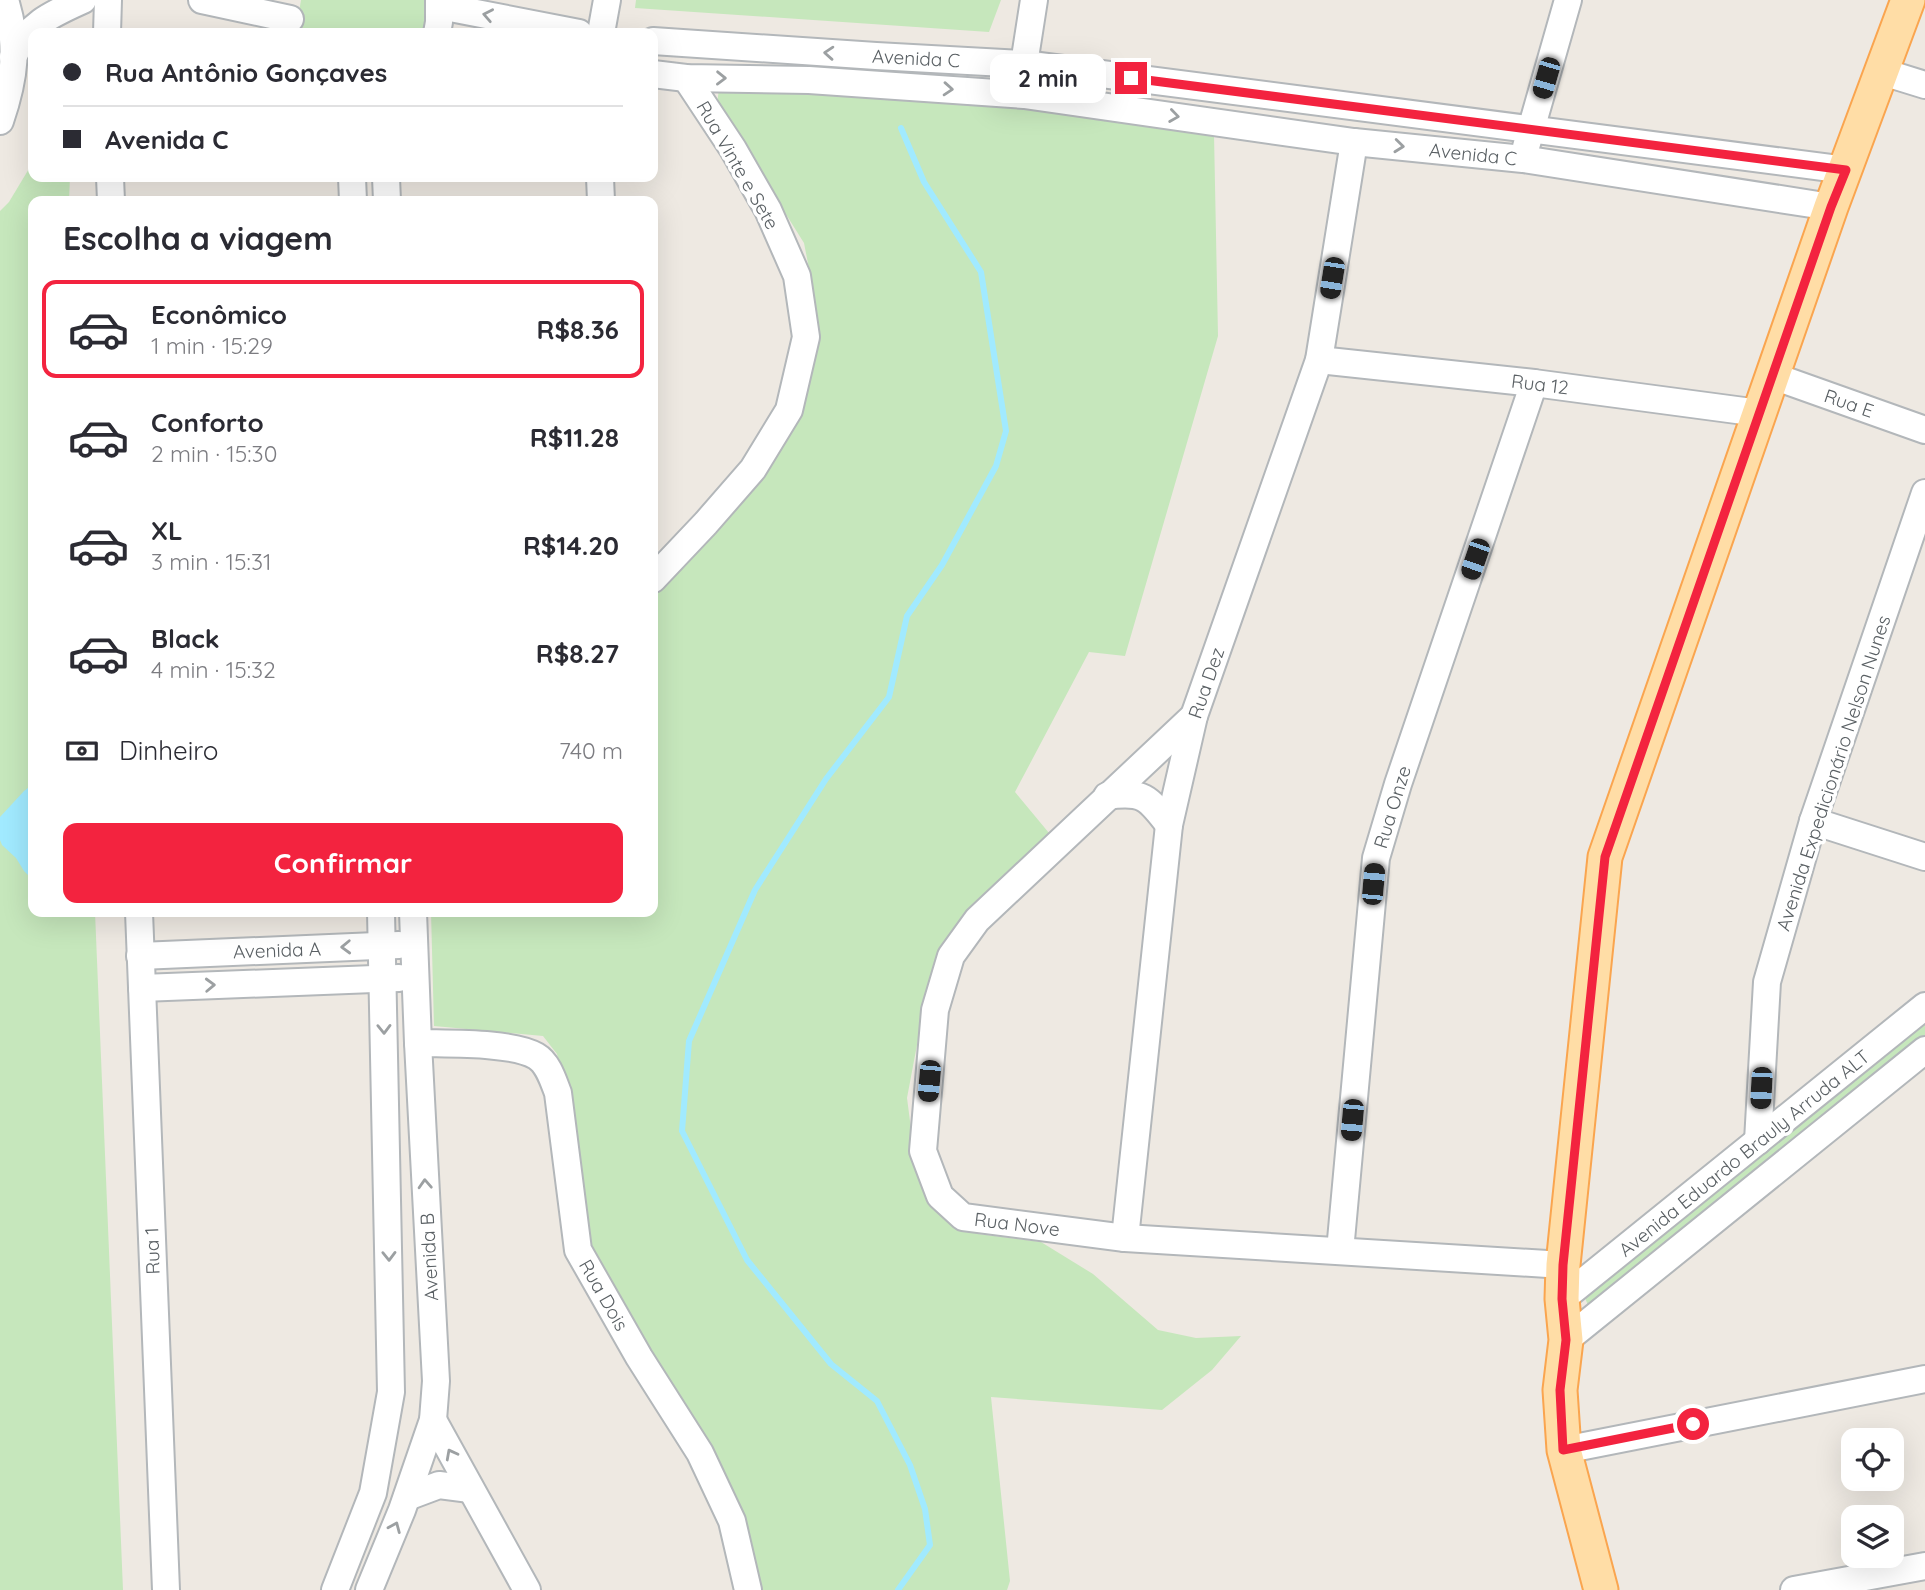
<!DOCTYPE html>
<html lang="pt">
<head>
<meta charset="utf-8">
<style>
	body { margin:0; font-family:Quicksand,sans-serif; background:#f2f2f3; color:#2b2b33; height:100vh; display:flex; flex-direction:column; font-size:26px; white-space:nowrap }
	* { box-sizing:border-box; margin:0 }
	p { font-size:23px; color:#7c7c81 }
	.icon { flex:none; width:38px; height:38px; fill:none; stroke:currentColor; stroke-width:2; stroke-linecap:round; stroke-linejoin:round }
	.map { position:relative; flex:1; overflow:hidden }
	.drawer { position:absolute; left:28px; top:196px; width:630px; height:721px; display:flex; flex-direction:column; background:#fff; border-radius:14px; box-shadow:0 7px 28px #0002 }
	.drawer>* { flex:none }
	.hud { position:absolute; left:28px; top:28px; width:630px; height:154px; border-radius:14px; box-shadow:0 7px 28px #0002; display:grid; align-content:center; height:154px; padding:0 35px; background:#fff }
	.tools { position:absolute; left:1841px; top:1428px; display:grid; gap:14px }
	.tools a { display:grid; place-items:center; width:63px; height:63px; border-radius:14px; background:#fff; box-shadow:0 7px 28px #0002; font-size:35px }
	.end { position:absolute; width:32px; height:32px; margin:-16px; border:9px solid #f3233f; background:#fff; box-shadow:0 0 0 4px #fff }
	.from { border-radius:50% }
	.bubble { position:absolute; height:49px; border-radius:14px; background:#fff; box-shadow:0 7px 28px #0002; font-size:23px; font-weight:800; line-height:49px; text-align:center }
	.car { position:absolute; width:21px; height:42px; margin:-21px -10px; border-radius:9px; box-shadow:0 0 5px 2px #0007; background:linear-gradient(#222 24%,#8ab4d8 0 40%,#222 0 76%,#8ab4d8 0 86%,#222 0) }
	.hud b { display:flex; align-items:center; gap:24px; height:66px; font-size:26px }
	.hud b+b { border-top:2px solid #e1e1e2 }
	.hud i { width:18px; height:18px; background:#2b2b33 }
	ul { padding:0; list-style:none }
	li { display:flex; align-items:center; gap:21px; height:98px; margin:0 14px 10px; padding:0 21px; border:4px solid transparent; border-radius:14px }
	li div { flex:1 }
	li b { display:block; font-size:26px }
	li em { font-style:normal; font-weight:800 }
	li.active { border-color:#f3233f }
	li>.icon { width:63px; height:63px; stroke-width:1.5 }
	h2 { padding:0 35px; font-size:32px; line-height:84px }
	.pay { display:flex; align-items:center; gap:18px; height:77px; padding:0 35px; font-size:26px }
	.pay p { margin-inline-start:auto }
	.cta { display:flex; gap:14px; margin-top:auto; padding:14px 35px }
	.cta a { flex:1; height:80px; border-radius:14px; background:#f3233f; color:#fff; font-size:28px; font-weight:800; line-height:80px; text-align:center }
	.map>svg:first-child { display:block }
</style>
</head>
<body>
<div class="map">
<svg width="1925" height="1590" viewBox="0 0 1925 1590">
	<rect width="100%" height="100%" fill="#eee9e2"/>
	<g fill="#c6e7bc">
		<path d="M301,0H428L427,33H302L299,12Z"/>
		<path d="M636,0H1001L989,32L635,8Z"/>
		<path d="M719,89L1022,106L1214,134L1218,336L1125,656L1089,652L1015,792L1049,833L949,936L930,976L907,1098L916,1167L950,1222L979,1234L1041,1242L1093,1274L1158,1330L1196,1338L1241,1336L1212,1370L1162,1410L991,1397L1010,1581L1007,1590H759L590,1249L571,1112L557,1054L543,1036L434,1026L431,912H653V594L776,452L803,406L817,352L815,299L804,243L717,104Z"/>
		<path d="M33,162V177H70L69,201H33V912H95L123,1590H0V211L9,202Z"/>
		<path d="M1925,1011V1044L1589,1308L1582,1290Z"/>
	</g>
	<path fill="#a1eaff" d="M33,784V880L24,871L16,858L2,845L0,840V817L24,791Z"/>
	<g fill="none" stroke-linecap="round" stroke-linejoin="round">
		<path stroke="#a1eaff" stroke-width="6" d="M898,1590L930,1545L925,1509L910,1465L877,1401L831,1364L747,1260L682,1131L689,1041L755,890L826,779L889,697L907,616L942,565L996,466L1006,431L981,272L924,182L901,128"/>
		<defs>
			<g id="minor">
				<path d="M202,0L290,19"/>
				<path d="M440,6L579,33"/>
				<path d="M107,33L108,0"/>
				<path d="M437,33L439,22V0"/>
				<path d="M601,33L607,0"/>
				<path d="M653,41L876,56L1024,64L1846,170"/>
				<path d="M13,57C28,24 52,14 83,0"/>
				<path d="M1883,72L1925,85"/>
				<path d="M653,74L686,78L809,80L1024,95L1354,142L1523,159L1831,207"/>
				<path d="M1024,82V64L1034,0"/>
				<path d="M0,121C15,77 19,45 5,0"/>
				<path d="M1526,147L1568,0"/>
				<path d="M110,177L111,201"/>
				<path d="M352,177L353,201"/>
				<path d="M386,177L387,201"/>
				<path d="M600,177L601,201"/>
				<path d="M1319,360L1534,383L1759,413"/>
				<path d="M1773,376L1925,430"/>
				<path d="M653,579L706,523L753,469L789,410L806,337L797,276L768,210L733,149L686,78"/>
				<path d="M1194,716L977,920L951,956L935,1010L923,1151L940,1196L963,1217L1125,1238L1563,1265"/>
				<path d="M1107,796C1143,791 1148,797 1169,825"/>
				<path d="M1813,821L1925,857"/>
				<path d="M139,912L166,1590"/>
				<path d="M140,956L399,945"/>
				<path d="M142,988L399,978"/>
				<path d="M418,1043C448,1044 512,1042 536,1056C548,1063 553,1080 558,1093L578,1250L639,1357L700,1453L732,1521L748,1590"/>
				<path d="M1758,1141L1767,982L1813,821L1925,493"/>
				<path d="M1125,1238L1169,825L1194,716L1319,360L1354,142"/>
				<path d="M1340,1251L1376,858L1398,784L1534,383"/>
				<path d="M1562,1299L1925,1006"/>
				<path d="M1566,1340L1925,1050"/>
				<path d="M433,1420L527,1590"/>
				<path d="M1564,1450L1925,1379"/>
				<path d="M407,1497L439,1485L470,1489"/>
				<path d="M335,1590L373,1493L391,1392L381,912"/>
				<path d="M369,1590L402,1510L433,1420L436,1381L418,1043L413,912"/>
				<path d="M1794,1590L1925,1566"/>
			</g>
			<path id="major" d="M1601,1590L1564,1450L1560,1390L1566,1340L1562,1299L1563,1265L1605,857L1831,207L1908,0"/>
		</defs>
		<use href="#minor" stroke="#b3b7ba" stroke-width="30"/>
		<use href="#major" stroke="#faa54f" stroke-width="37"/>
		<use href="#minor" stroke="#fff" stroke-width="26"/>
		<use href="#major" stroke="#ffdda6" stroke-width="33"/>
	</g>
	<defs><path id="oneway-chevron" d="M-2-3.5L2.5 0L-2 3.5" fill="none" stroke-width="1.6" stroke-linecap="round" stroke-linejoin="round" transform="scale(1.75)"/></defs>
	<g stroke="#9ca0a2">
		<use href="#oneway-chevron" transform="translate(488 15) rotate(-169)"/>
		<use href="#oneway-chevron" transform="translate(829 53) rotate(-176)"/>
		<use href="#oneway-chevron" transform="translate(721 78) rotate(1)"/>
		<use href="#oneway-chevron" transform="translate(948 89) rotate(4)"/>
		<use href="#oneway-chevron" transform="translate(1174 116) rotate(8)"/>
		<use href="#oneway-chevron" transform="translate(1399 146) rotate(6)"/>
		<use href="#oneway-chevron" transform="translate(346 947) rotate(178)"/>
		<use href="#oneway-chevron" transform="translate(210 985) rotate(-2)"/>
		<use href="#oneway-chevron" transform="translate(384 1029) rotate(89)"/>
		<use href="#oneway-chevron" transform="translate(425 1184) rotate(-93)"/>
		<use href="#oneway-chevron" transform="translate(389 1256) rotate(89)"/>
		<use href="#oneway-chevron" transform="translate(451 1454) rotate(-118)"/>
		<use href="#oneway-chevron" transform="translate(395 1527) rotate(-67)"/>
	</g>
	<g fill="none" stroke-linecap="round" stroke-linejoin="round">
		<path stroke="#f3233f" stroke-width="9" d="M1131,78L1846,170L1831,207L1605,857L1563,1265L1562,1299L1566,1340L1560,1390L1563,1450L1693,1424"/>
	</g>
	<g text-anchor="middle" dominant-baseline="central" stroke-width="7" stroke-linejoin="round" paint-order="stroke">
		<g font-size="19" fill="#5a6064" stroke="#fff">
			<text transform="translate(916 58) rotate(3)">Avenida C</text>
			<text transform="translate(1473 154) rotate(6)">Avenida C</text>
			<text transform="translate(738 165) rotate(60)">Rua Vinte e Sete</text>
			<text transform="translate(1540 384) rotate(7)">Rua 12</text>
			<text transform="translate(1849 403) rotate(19)">Rua E</text>
			<text transform="translate(1206 683) rotate(-71)">Rua Dez</text>
			<text transform="translate(1833 773) rotate(-72)">Avenida Expedicionário Nelson Nunes</text>
			<text transform="translate(1392 807) rotate(-73)">Rua Onze</text>
			<text transform="translate(277 950) rotate(-2)">Avenida A</text>
			<text transform="translate(1744 1153) rotate(-39)">Avenida Eduardo Brauly Arruda ALT</text>
			<text transform="translate(1017 1224) rotate(7)">Rua Nove</text>
			<text transform="translate(152 1251) rotate(-92)">Rua 1</text>
			<text transform="translate(429 1257) rotate(-93)">Avenida B</text>
			<text transform="translate(604 1295) rotate(60)">Rua Dois</text>
		</g>
	</g>
</svg>
<div class="tools">
<a><svg class="icon" aria-label="locate" viewBox="0 0 24 24"><circle cx="12" cy="12" r="6"/><path d="M12 2v4M12 18v4M2 12h4M18 12h4"/></svg></a>
<a><svg class="icon" aria-label="layers" viewBox="0 0 24 24"><path d="M12 4l9 5-9 5-9-5zM3 14l9 5 9-5"/></svg></a>
</div>
<i class="end from" style="left:1693px;top:1424px"></i>
<i class="end" style="left:1131px;top:78px"></i>
<div class="bubble" style="left:990px;top:54px;width:116px">2 min</div>
<i class="car" style="left:1546px;top:78px;rotate:196deg"></i>
<i class="car" style="left:1332px;top:278px;rotate:189deg"></i>
<i class="car" style="left:1475px;top:559px;rotate:199deg"></i>
<i class="car" style="left:1373px;top:884px;rotate:5deg"></i>
<i class="car" style="left:929px;top:1081px;rotate:185deg"></i>
<i class="car" style="left:1761px;top:1088px;rotate:183deg"></i>
<i class="car" style="left:1352px;top:1120px;rotate:185deg"></i>
<div class="hud">
<b><i class="from"></i>Rua Antônio Gonçaves</b>
<b><i></i>Avenida C</b>
</div>
<section class="drawer">
<h2>Escolha a viagem</h2>
<ul>
<li class="active"><svg class="icon" aria-label="car" viewBox="0 0 24 24"><path d="M5 17H2v-5l4-1 3-4h7l3 4 3 1v5h-3M9 17h6M6 11h13"/><circle cx="7" cy="17" r="2"/><circle cx="17" cy="17" r="2"/></svg><div><b>Econômico</b><p>1 min · 15:29</p></div><em>R$8.36</em></li>
<li><svg class="icon" aria-label="car" viewBox="0 0 24 24"><path d="M5 17H2v-5l4-1 3-4h7l3 4 3 1v5h-3M9 17h6M6 11h13"/><circle cx="7" cy="17" r="2"/><circle cx="17" cy="17" r="2"/></svg><div><b>Conforto</b><p>2 min · 15:30</p></div><em>R$11.28</em></li>
<li><svg class="icon" aria-label="car" viewBox="0 0 24 24"><path d="M5 17H2v-5l4-1 3-4h7l3 4 3 1v5h-3M9 17h6M6 11h13"/><circle cx="7" cy="17" r="2"/><circle cx="17" cy="17" r="2"/></svg><div><b>XL</b><p>3 min · 15:31</p></div><em>R$14.20</em></li>
<li><svg class="icon" aria-label="car" viewBox="0 0 24 24"><path d="M5 17H2v-5l4-1 3-4h7l3 4 3 1v5h-3M9 17h6M6 11h13"/><circle cx="7" cy="17" r="2"/><circle cx="17" cy="17" r="2"/></svg><div><b>Black</b><p>4 min · 15:32</p></div><em>R$8.27</em></li>
</ul>
<div class="pay"><svg class="icon" aria-label="cash" viewBox="0 0 24 24"><path d="M3 7h18v10H3z"/><circle cx="12" cy="12" r="2"/></svg>Dinheiro<p>740 m</p></div>
<div class="cta"><a>Confirmar</a></div>
</section>
</div>
</body>
</html>
